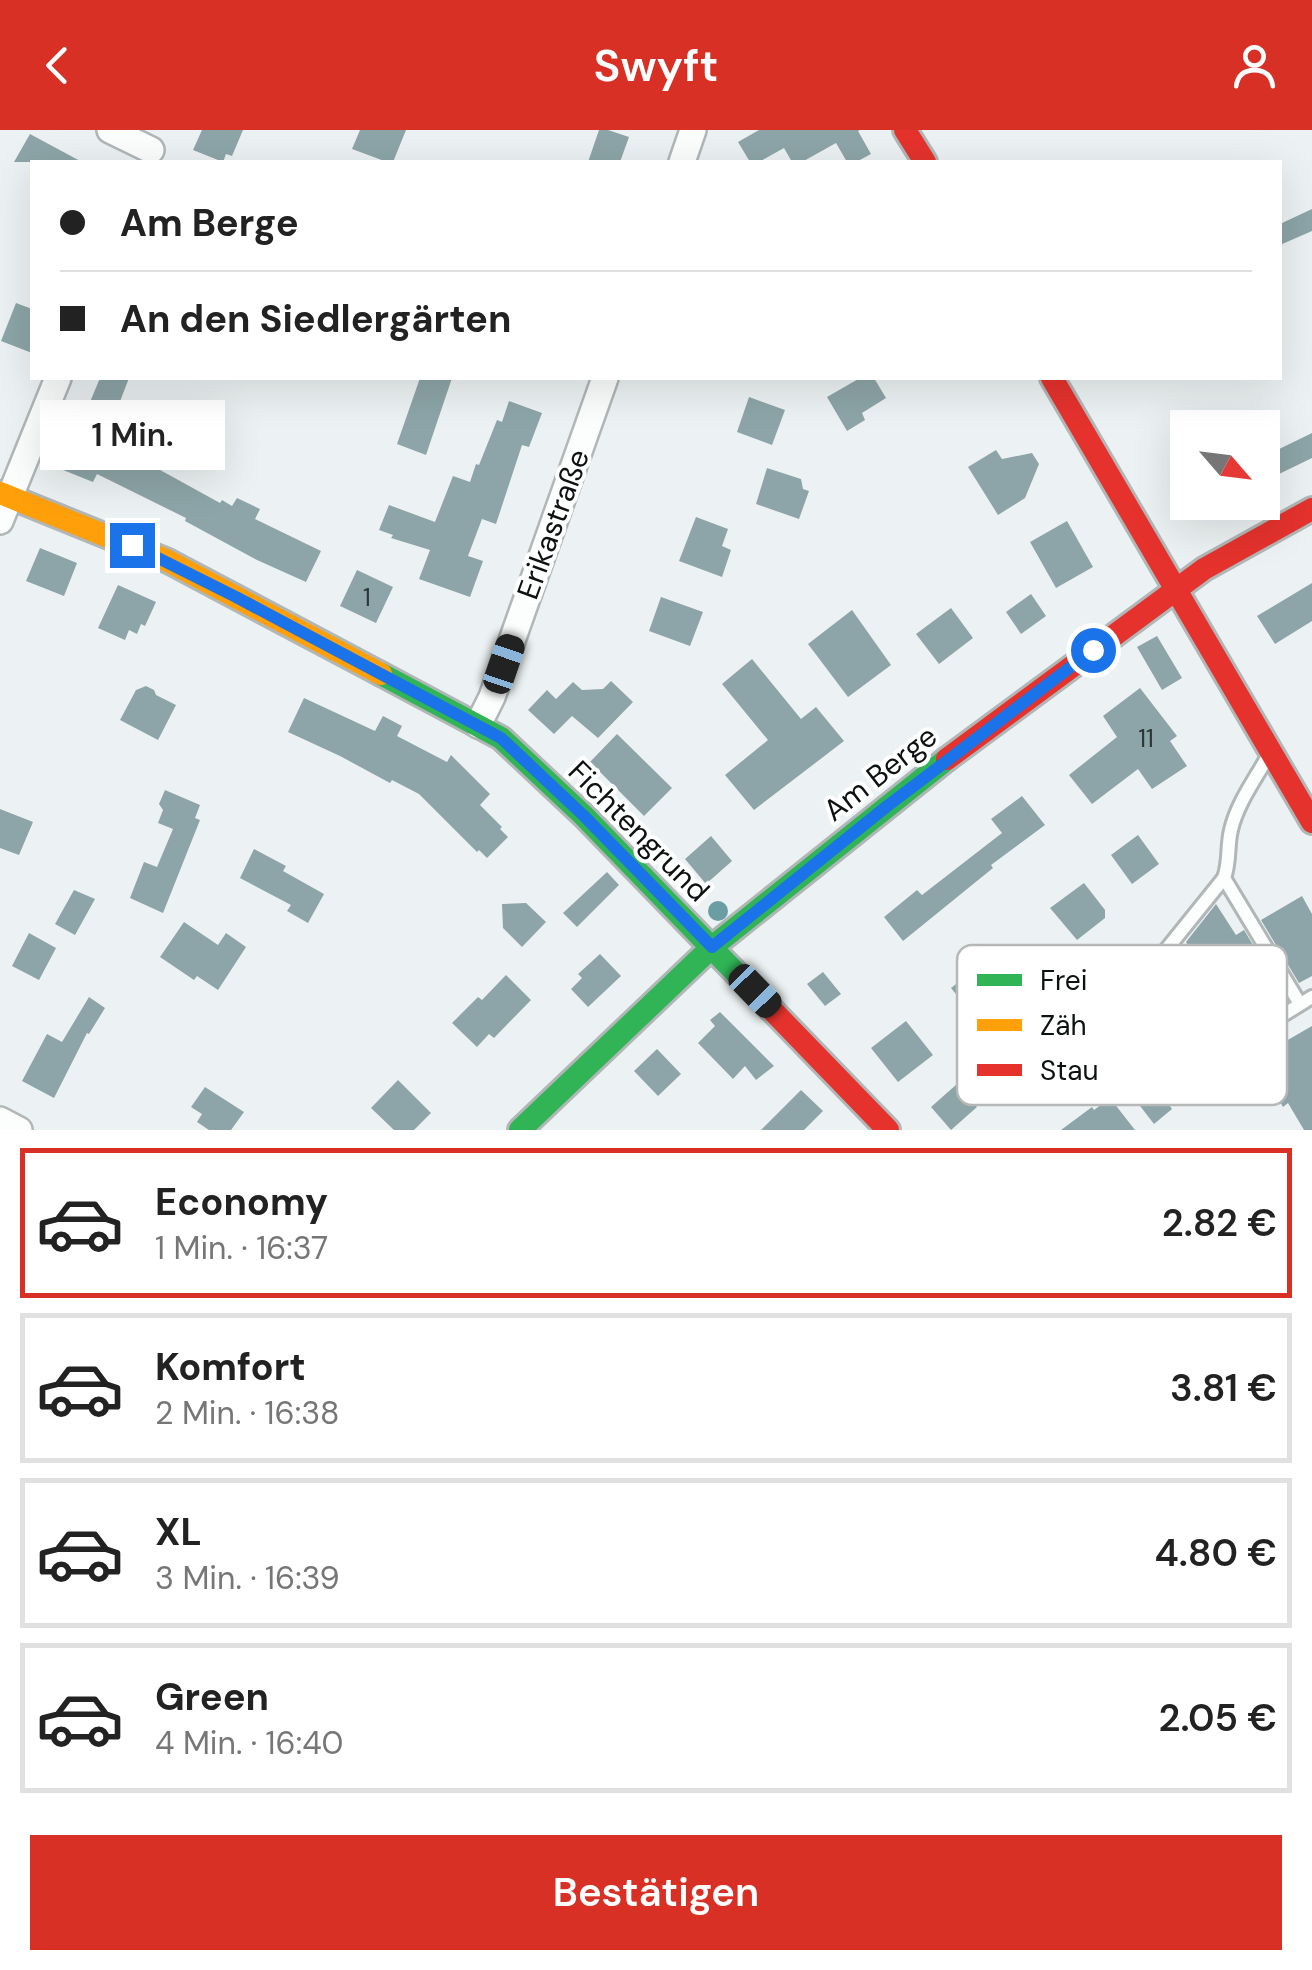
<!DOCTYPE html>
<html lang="de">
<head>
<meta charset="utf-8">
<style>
	body { margin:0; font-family:"DM Sans",sans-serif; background:#f6f6f6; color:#222; height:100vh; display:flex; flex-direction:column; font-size:38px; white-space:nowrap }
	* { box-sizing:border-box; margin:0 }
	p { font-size:32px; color:#767676 }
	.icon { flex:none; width:55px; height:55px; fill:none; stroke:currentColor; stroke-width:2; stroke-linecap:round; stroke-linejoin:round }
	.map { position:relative; height:1000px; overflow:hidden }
	.sheet { display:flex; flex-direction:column; background:#fff; flex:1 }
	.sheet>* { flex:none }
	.banner { position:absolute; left:30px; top:30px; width:1252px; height:220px; border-radius:0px; box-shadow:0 10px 40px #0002; display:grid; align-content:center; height:220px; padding:0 30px; background:#fff }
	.needle { width:65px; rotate:118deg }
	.fabs { position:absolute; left:1170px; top:280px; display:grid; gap:20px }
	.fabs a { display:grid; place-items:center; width:110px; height:110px; border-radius:0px; background:#fff; box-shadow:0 10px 40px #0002; font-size:50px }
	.end { position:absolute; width:45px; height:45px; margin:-22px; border:12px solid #1a73e8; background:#fff; box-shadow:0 0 0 5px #fff }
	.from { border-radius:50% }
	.bubble { position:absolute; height:70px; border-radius:0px; background:#fff; box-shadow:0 10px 40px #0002; font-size:32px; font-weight:600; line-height:70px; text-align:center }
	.car { position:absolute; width:30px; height:60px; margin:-30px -15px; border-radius:12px; box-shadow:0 0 8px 2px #0007; background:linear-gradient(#222 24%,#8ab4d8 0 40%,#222 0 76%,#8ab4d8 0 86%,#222 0) }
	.banner b { display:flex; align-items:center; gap:35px; height:95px; font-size:38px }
	.banner b+b { border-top:2px solid #e0e0e0 }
	.banner i { width:25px; height:25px; background:#222 }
	ul { padding:18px 0 0; list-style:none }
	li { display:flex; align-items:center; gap:30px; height:150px; margin:0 20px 15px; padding:0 10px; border:5px solid #e0e0e0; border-radius:0px }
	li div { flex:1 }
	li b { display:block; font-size:38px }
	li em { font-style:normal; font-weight:600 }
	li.current { border-color:#d93025 }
	li>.icon { width:90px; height:90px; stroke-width:1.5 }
	.cta { display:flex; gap:20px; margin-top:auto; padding:20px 30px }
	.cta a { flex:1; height:115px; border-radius:0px; background:#d93025; color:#fff; font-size:40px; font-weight:600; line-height:115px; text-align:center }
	header { display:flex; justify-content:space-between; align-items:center; height:130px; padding:0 30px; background:#d93025; color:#fff; font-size:45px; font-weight:600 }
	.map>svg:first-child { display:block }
</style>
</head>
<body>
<header><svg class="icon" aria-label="back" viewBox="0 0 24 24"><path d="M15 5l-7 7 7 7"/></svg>Swyft<svg class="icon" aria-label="person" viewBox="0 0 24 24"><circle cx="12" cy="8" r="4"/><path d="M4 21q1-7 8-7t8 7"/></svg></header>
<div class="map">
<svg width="1312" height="1000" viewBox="0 0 1312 1000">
	<rect width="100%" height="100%" fill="#ecf2f3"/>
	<g fill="#8da5a8">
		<path d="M202,0H243L232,26L226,24L223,32L193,20Z"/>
		<path d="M360,0H406L393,32H387L352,19Z"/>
		<path d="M599,0H608L629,7L620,32H588Z"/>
		<path d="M759,0H860L858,1L871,24L856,32H847L836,13L802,32H792L784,18L759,32H750L738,12Z"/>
		<path d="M30,4L82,32H14Z"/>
		<path d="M1312,79V101L1280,115V94Z"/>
		<path d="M16,173L32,179V223L1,211Z"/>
		<path d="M100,248H129L116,282L90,272Z"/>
		<path d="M420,248H452L426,325L397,314Z"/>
		<path d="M860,248H874L886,268L862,283L865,290L847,301L827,267Z"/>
		<path d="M749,267L785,280L772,315L737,302Z"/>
		<path d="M509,271L542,283L529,317L522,315L496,394L482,389L468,426L483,431L470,467L419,449L430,420L391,408L393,405L379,400L389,375L435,392L453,346L470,352L476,334L479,335L497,290L502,292Z"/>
		<path d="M1312,303V328L1279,344L1269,324Z"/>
		<path d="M52,305L137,338L142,330L220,373L222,370L232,376L237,368L260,379L255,389L321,421L306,452L257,430L185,391L186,388L97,344L93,352L63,340L67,329L47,319Z"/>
		<path d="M996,320L1002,329L1032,323L1039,334L1025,368L998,385L968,337Z"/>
		<path d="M767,338L801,349L803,359L809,361L799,389L756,374Z"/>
		<path d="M696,387L728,399L722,416L731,420L722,447L679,431Z"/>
		<path d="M1067,391L1093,437L1056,458L1030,412Z"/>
		<path d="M40,418L77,433L64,466L26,451Z"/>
		<path d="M357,440L393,457L376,493L340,476Z"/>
		<path d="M1312,453V491L1275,514L1257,486Z"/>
		<path d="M118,455L156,472L145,496L141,494L137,504L129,500L125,510L98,498Z"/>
		<path d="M1031,464L1046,486L1021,504L1006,482Z"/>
		<path d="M661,467L703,482L690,516L649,501Z"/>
		<path d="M951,478L973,508L939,534L916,504Z"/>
		<path d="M852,480L891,535L848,567L808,514Z"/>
		<path d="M1157,506L1182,548L1162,560L1137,517Z"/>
		<path d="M752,529L801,589L816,577L844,611L754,680L725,645L768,610L722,554Z"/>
		<path d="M611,551L633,572L598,608L572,586L554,604L528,580L547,560L556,569L573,552L582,560L603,559Z"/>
		<path d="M146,556L154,560L156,565L176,575L158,610L120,590L136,560Z"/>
		<path d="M1140,558L1177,606L1170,611L1187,636L1152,659L1138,639L1092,674L1069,645L1117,607L1103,586Z"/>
		<path d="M304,568L375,601L383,586L402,596L397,606L447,632L451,625L490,664L480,675L502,697L500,699L508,707L487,728L479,720L477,722L419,664L392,650L390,653L340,626L288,602Z"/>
		<path d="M617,604L672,658L644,686L590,632Z"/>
		<path d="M165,660L200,675L195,688L200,690L163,783L130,768L144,732L157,737L173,699L158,693L163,680L159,674Z"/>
		<path d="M1022,666L1045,695L991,735L993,738L903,811L884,787L917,760L922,765L1002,703L991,689Z"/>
		<path d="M0,679L33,692L19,725L0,718Z"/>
		<path d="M1138,705L1159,734L1132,754L1111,725Z"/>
		<path d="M711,706L732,731L706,754L685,729Z"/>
		<path d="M254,719L286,736L283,741L324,764L308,793L287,781L291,775L240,748Z"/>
		<path d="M607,742L619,755L577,797L563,783Z"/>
		<path d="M1084,753L1105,780V788L1077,810L1050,778Z"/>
		<path d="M74,760L95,769L75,805L55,794Z"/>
		<path d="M1302,766L1312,784V846L1299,853L1261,790Z"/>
		<path d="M526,773L546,792L522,817L503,798L502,774Z"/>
		<path d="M1216,774L1236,805L1244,800L1282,863L1273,869L1269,864L1230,886L1186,812Z"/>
		<path d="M184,792L218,815L226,803L246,817L218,860L197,846L194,850L160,827Z"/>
		<path d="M29,803L56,818L39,850L12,836Z"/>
		<path d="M600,824L621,846L588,877L571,859L582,848L578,844Z"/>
		<path d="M980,835L1001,861L972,884L951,858Z"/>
		<path d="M823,842L841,864L825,876L807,854Z"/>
		<path d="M506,845L531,870L494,908L489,904L477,917L452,893L478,867L482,870Z"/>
		<path d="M89,867L105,878L89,904L87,903L54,968L22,951L47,904L62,912Z"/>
		<path d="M720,882L774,936L756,950L745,936L733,949L698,913L715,896L710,890Z"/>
		<path d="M906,891L933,925L898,952L871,918Z"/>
		<path d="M1312,896V1000H1304L1288,973L1283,977L1255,929Z"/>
		<path d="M657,919L681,944L658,966L634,941Z"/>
		<path d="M398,950L431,983L414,1000H394L371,978Z"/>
		<path d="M957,954L977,977L951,1000L931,977Z"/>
		<path d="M205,957L244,982L231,1000H209L197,992L202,984L191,977Z"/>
		<path d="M1157,957L1172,979L1154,994L1137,972Z"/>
		<path d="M801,960L823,981L804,1000H761Z"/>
		<path d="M1110,968L1135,1000H1061L1092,977L1094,980Z"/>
	</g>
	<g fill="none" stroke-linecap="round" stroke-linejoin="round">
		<defs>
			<g id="lane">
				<path d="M1267,628C1254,651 1237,674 1231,700C1227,716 1230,732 1224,748L1166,820L1167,843L1183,870L1215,911L1236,914L1312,867"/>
				<path d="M1224,748L1300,874"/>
			</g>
			<g id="street">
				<path d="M110,0L151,20"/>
				<path d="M682,32L693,0"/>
				<path d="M0,391L58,248"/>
				<path d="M478,595L492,567L605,248"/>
				<path d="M0,990L19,1000"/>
			</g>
			<g id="fast">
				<path d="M381,544L501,608L584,686L770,878"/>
				<path d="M520,1000L712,817L947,629"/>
			</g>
			<path id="slow" d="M0,363L168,431L381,544"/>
			<g id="jam">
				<path d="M905,0L925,32"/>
				<path d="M1052,248L1312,692"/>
				<path d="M947,629L1204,439L1312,379"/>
				<path d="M770,878L888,1000"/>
			</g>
		</defs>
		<use href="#lane" stroke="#b1b6b6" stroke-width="18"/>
		<use href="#street" stroke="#b1b6b6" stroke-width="30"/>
		<use href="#fast" stroke="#b1b6b6" stroke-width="28"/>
		<use href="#slow" stroke="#b1b6b6" stroke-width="28"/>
		<use href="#jam" stroke="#b1b6b6" stroke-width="28"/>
		<use href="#lane" stroke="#fcfdfd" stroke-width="12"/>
		<use href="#street" stroke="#fcfdfd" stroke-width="25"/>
		<use href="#fast" stroke="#30b455" stroke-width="22"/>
		<use href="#slow" stroke="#ff9f0a" stroke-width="22"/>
		<use href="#jam" stroke="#e5322d" stroke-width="22"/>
	</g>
	<circle fill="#6b9ea4" cx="718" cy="781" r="10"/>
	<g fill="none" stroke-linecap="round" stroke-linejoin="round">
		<path stroke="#1a73e8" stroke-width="12" d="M132,415L236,467L501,608L584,686L712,817L886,677L1093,520"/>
	</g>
	<g text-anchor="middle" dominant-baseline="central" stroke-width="8" stroke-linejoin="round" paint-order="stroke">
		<g font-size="25" fill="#2d3637">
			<text x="367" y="467">1</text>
			<text x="1146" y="608">11</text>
		</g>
		<g font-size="30" fill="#0d1111" stroke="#fff">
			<text transform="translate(553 394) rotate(-70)">Erikastraße</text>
			<text transform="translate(880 643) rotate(-38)">Am Berge</text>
			<text transform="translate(639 701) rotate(45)">Fichtengrund</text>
		</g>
	</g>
	<rect x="957" y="815" width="330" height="160" rx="15" fill="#fff" stroke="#b6b8b8" stroke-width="2.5"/>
	<rect x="977" y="844" width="45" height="12" fill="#30b455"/>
	<rect x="977" y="889" width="45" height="12" fill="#ff9f0a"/>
	<rect x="977" y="934" width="45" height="12" fill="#e5322d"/>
	<g font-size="28" fill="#0d1111">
		<text x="1040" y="860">Frei</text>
		<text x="1040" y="905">Zäh</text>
		<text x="1040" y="950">Stau</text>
	</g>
</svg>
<div class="fabs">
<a><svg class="needle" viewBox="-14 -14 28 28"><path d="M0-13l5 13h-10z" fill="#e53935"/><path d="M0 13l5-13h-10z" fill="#767676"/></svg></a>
</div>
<i class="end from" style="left:1093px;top:520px"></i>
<i class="end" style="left:132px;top:415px"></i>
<div class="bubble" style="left:40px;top:270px;width:185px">1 Min.</div>
<i class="car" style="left:504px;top:534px;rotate:19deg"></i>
<i class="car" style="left:755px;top:861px;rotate:136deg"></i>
<div class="banner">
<b><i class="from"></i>Am Berge</b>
<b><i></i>An den Siedlergärten</b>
</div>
</div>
<section class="sheet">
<ul>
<li class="current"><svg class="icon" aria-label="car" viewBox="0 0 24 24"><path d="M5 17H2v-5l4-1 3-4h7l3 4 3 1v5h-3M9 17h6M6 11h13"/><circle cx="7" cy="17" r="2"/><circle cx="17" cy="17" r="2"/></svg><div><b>Economy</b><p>1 Min. · 16:37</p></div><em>2.82 €</em></li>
<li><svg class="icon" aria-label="car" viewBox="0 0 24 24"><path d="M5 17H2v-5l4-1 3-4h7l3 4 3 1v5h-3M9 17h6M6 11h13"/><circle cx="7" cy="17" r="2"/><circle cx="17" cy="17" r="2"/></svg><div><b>Komfort</b><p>2 Min. · 16:38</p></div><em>3.81 €</em></li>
<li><svg class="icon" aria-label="car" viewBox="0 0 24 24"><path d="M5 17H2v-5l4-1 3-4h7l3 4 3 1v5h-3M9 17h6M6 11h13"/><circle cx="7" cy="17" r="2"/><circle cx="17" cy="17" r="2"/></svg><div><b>XL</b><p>3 Min. · 16:39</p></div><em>4.80 €</em></li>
<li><svg class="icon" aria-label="car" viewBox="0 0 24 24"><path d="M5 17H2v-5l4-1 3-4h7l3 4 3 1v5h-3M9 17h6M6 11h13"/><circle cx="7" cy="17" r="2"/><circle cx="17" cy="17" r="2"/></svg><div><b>Green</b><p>4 Min. · 16:40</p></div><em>2.05 €</em></li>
</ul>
<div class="cta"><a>Bestätigen</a></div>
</section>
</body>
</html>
